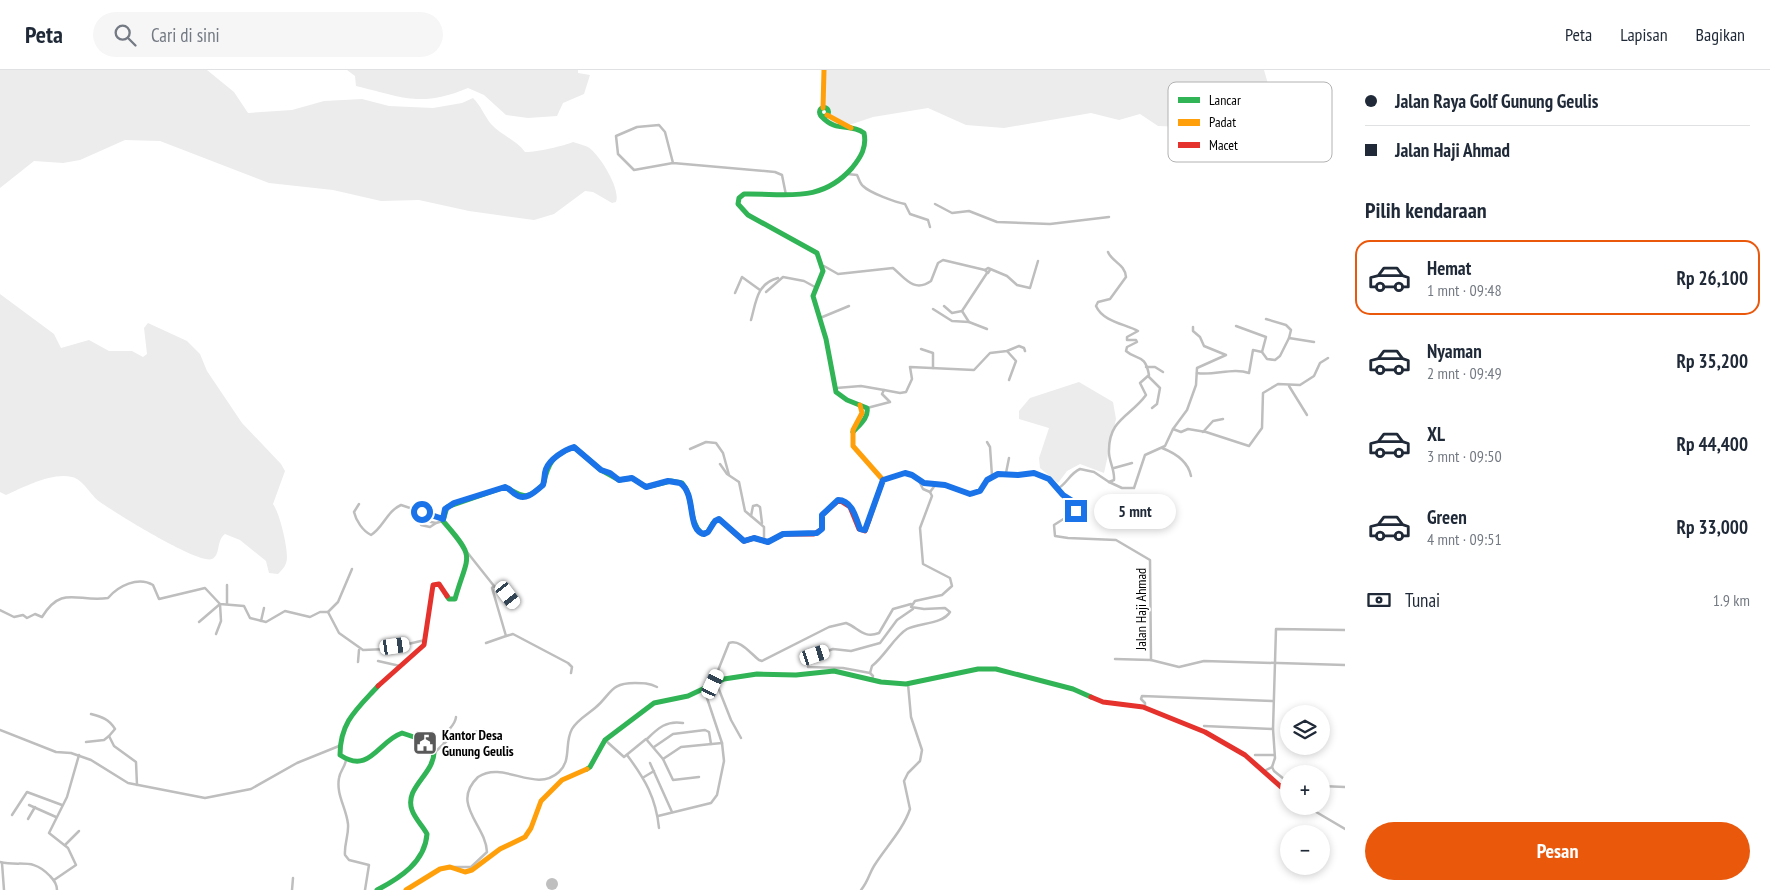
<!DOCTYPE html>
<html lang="id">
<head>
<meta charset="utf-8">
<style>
	body { margin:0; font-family:"PT Sans Narrow",sans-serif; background:#f6f6f7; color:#1f2937; height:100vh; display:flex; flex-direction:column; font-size:19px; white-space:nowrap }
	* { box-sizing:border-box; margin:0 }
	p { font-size:16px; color:#747a83 }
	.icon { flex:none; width:28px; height:28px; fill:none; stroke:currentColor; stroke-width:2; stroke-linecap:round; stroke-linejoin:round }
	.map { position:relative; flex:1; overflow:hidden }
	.sheet { display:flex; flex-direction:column; background:#fff; width:425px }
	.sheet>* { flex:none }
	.top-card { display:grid; align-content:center; height:110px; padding:0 20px; background:#fff }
	.buttons { position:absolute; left:1280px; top:635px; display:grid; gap:10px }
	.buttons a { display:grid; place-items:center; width:50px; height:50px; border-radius:50%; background:#fff; box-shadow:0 2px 8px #0003; font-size:25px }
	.end { position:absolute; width:22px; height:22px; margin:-11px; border:6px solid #1a73e8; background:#fff; box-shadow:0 0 0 2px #fff }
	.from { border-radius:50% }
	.bubble { position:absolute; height:35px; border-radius:18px; background:#fff; box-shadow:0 2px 8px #0003; font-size:16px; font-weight:800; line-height:35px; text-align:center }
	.car { position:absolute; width:15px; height:30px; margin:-15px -8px; border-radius:6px; box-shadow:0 0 4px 1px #0007; background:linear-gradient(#fff 24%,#345 0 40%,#fff 0 76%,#345 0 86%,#fff 0) }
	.top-card b { display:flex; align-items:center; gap:18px; height:48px; font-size:19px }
	.top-card b+b { border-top:1px solid #e0e1e3 }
	.top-card i { width:12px; height:12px; background:#1f2937 }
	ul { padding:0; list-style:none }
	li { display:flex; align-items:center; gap:15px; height:75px; margin:0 10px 8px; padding:0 10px; border:2px solid transparent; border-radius:15px }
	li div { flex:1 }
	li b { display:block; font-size:19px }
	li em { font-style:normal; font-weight:800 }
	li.active { border-color:#ea580c }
	li>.icon { width:45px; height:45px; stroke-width:1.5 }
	h2 { padding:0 20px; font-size:22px; line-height:60px }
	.pay { display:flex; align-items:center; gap:12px; height:55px; padding:0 20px; font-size:19px }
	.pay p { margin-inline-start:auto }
	.cta { display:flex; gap:10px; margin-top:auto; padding:10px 20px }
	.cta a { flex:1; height:58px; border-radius:30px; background:#ea580c; color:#fff; font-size:20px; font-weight:800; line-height:58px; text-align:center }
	header { display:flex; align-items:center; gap:30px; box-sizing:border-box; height:70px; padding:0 25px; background:#fff; border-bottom:1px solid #e0e1e3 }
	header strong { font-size:24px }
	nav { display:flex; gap:28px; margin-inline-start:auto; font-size:18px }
	.search { width:350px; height:45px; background:#f6f6f7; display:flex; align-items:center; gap:12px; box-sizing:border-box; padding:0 18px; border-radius:28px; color:#747a83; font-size:19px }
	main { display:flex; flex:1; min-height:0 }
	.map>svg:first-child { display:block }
</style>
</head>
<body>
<header>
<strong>Peta</strong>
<div class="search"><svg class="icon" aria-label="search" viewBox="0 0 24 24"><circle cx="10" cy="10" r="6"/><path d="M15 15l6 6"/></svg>Cari di sini</div>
<nav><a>Peta</a><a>Lapisan</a><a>Bagikan</a></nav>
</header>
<main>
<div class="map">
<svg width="1345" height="820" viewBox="0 0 1345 820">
	<rect width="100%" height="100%" fill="#fff"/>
	<g fill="#ececec">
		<path d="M0,0H207L234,22L248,43L292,40L324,31L362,29L389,36L433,38L462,33L473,28C481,36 484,45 491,54C501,65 516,70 525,82C532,83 564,76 573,72C578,74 584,75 588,77C600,85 621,119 616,132L612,133L593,122L585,121L554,144L534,150L469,141L419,130L381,131L333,120L269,113L160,71L125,70L80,90L63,93L34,91L0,118Z"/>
		<path d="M347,0H578V3L590,5L584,24L563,33L557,46L528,48L506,45L484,25L468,18C420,38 403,27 356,16L355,6Z"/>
		<path d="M822,0H1264L1282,62L1292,85L1250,82L1219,75L1185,57L1158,56L1140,44L1119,50L1091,43L1004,58L966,55L928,38L873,47L843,57L832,53L825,36Z"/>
		<path d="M0,224L54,264L61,278L89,270L109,281H132L143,287L147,284L144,258L148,253L187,271L200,284L207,301L242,353L281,394L285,401L273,434C280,444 287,475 287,487C287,495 283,499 278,504L269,503L266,491L240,470L225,464C216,470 221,485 212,489C199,495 114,442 100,432C91,426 83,409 72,407C52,402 24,417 6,425L0,422Z"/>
		<path d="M1079,312L1113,332L1116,349L1104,403L1080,394L1067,401L1058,413L1040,398L1039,388L1049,358L1019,349V341L1030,328Z"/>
	</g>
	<circle fill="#bfbfbf" cx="552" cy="814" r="6"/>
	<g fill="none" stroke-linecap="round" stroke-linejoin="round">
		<g stroke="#bebebe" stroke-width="2.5">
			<path d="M673,93L665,62L659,55L637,57L616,66L618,84L634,100L673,93L775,102L782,105L786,125"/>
			<path d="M847,104L857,105C859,109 860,114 863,116C870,123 895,132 905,134L910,144L928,150L930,157"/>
			<path d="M935,134L952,143L969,141L997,152L1050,154L1109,147"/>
			<path d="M824,196L838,204L893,198C905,208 914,223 931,211L938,193L943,190L985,200"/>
			<path d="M990,200L988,203L985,200L988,198L1007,206L1017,215L1030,218L1038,191"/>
			<path d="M766,222L783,207L804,211L815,217"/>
			<path d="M735,223L742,207L760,220"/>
			<path d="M944,236L952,243L962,241L987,203"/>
			<path d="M933,239L952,251L969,252"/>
			<path d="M962,241L969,252L987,259"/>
			<path d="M820,248L849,236"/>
			<path d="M1266,249L1286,255L1291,260L1289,268"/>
			<path d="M751,250C756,232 757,213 778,208"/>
			<path d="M1236,256L1266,267L1262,282"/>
			<path d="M921,279L933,283V298"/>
			<path d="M1007,281L1016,291L1009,310"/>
			<path d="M1146,297H1155L1163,302"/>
			<path d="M1197,303C1214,306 1233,297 1249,303L1253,280L1262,282L1267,289L1275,290L1280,286L1289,268L1314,272"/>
			<path d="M1148,306L1160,318L1157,334L1152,338"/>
			<path d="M1289,316L1307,345"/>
			<path d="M836,318L861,316L884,320"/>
			<path d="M867,338L890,332L882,324L884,320L900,323L906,322L912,309L910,297L974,300L990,283L1007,281L1019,276L1024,278L1025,281"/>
			<path d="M1173,359L1187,340L1196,315L1197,298L1226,285L1204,276L1200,267L1193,261V257"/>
			<path d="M1203,362L1213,351L1223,349"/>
			<path d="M987,372L990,377L992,406"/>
			<path d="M1162,378C1175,383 1188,391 1191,406"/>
			<path d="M690,379L706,372L716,373L723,383L729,405"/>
			<path d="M720,394L727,404L739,412L745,441L764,457V471"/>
			<path d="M1114,398L1132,393"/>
			<path d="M1006,403L1009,388"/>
			<path d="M883,410L900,404H909L924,413L945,415L973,425L980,421L987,410L998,404L1018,405L1034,403L1049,409L1063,425L1078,436L1076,441L1054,455L1055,466L1068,468L1116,470L1150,490L1151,590L1115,589"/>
			<path d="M919,411L923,419L930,422L936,414"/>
			<path d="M1109,412L1122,418H1134L1145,385L1165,376L1173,359L1181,362L1188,359L1206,362L1249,376L1262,358L1263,323L1278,314L1300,315L1314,306L1320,293L1328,288"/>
			<path d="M1057,419C1067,414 1069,404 1080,399L1094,402L1109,412L1114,410C1115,399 1108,390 1109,380C1109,349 1131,346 1146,325L1140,313L1149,305C1145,283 1137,291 1126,281L1127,277L1137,272L1136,270H1127V267L1138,261C1126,254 1103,252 1096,236L1098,232L1110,229L1126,207C1125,194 1112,192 1108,182"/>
			<path d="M359,434L354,442C356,451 363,461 371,465C383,458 387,441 401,435L443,449"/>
			<path d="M751,446L753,436L757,435L760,437L762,453"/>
			<path d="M416,449L436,453L443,451"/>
			<path d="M420,451L421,455L430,457L436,453"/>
			<path d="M467,482L494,516L508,525L516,535"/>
			<path d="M227,515V534"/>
			<path d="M0,540L14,547L23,545L27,548L35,544L42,547C62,514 78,533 108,528C118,516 138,506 153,515L159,529L205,518L220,534L244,536L250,548L266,552L285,541L310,547L320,542H328L339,563L363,580L387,579L425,570"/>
			<path d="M328,542L338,532L352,499"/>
			<path d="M261,551L264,538"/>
			<path d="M199,552L220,534L221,551L216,564"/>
			<path d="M506,566L513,564L568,593L572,597L571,603"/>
			<path d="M486,573L506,566L492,518L494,516"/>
			<path d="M1151,590L1179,597L1204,591L1345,595"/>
			<path d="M378,591L400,596"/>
			<path d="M358,592L359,580"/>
			<path d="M870,603L872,596C885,586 895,566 907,559C919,553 943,554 950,542L945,538L924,539L911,537L915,531L942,525L952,516L950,508L923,494L920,458L932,426L930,422"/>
			<path d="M872,610L873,606L870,603L843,598L808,597L809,588L833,579L851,581L880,573L897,550L913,539"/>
			<path d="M716,612L731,650L741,668"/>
			<path d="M713,613L729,573C740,569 750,583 759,590L762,591L829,557L846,553C859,558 863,569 879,563L893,539L911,534"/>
			<path d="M1145,637V633L1141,629L1142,626L1273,631"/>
			<path d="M91,644C102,647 109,649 115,659L109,666L114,676L136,692L137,715"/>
			<path d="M1204,656L1273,659"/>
			<path d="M0,660L56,682L71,683L91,690L128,713L205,728L251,719L297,693L339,676"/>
			<path d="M647,669C658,658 667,650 683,653"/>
			<path d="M605,670L624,687L646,669L663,689L673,710L699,707"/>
			<path d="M86,672L104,670L109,666"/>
			<path d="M444,673C443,660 455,658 456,647"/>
			<path d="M654,677L673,664L705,660L709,662L711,674"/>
			<path d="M434,683L450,668L484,660"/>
			<path d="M627,685C645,709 656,728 659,758"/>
			<path d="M1255,685H1274"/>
			<path d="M663,689L681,677L722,673"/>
			<path d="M346,690C345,697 340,701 339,708C336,725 346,737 348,754C349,765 344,774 345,785L349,790L369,795L365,820"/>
			<path d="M650,693L672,742"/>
			<path d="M1264,701L1272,697"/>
			<path d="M644,707L654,701"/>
			<path d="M1289,713L1274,701L1272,697L1275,688L1273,659L1276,559L1345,560"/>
			<path d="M1321,716L1345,717"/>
			<path d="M29,735L56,747"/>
			<path d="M1306,736L1345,759"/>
			<path d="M12,745L27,722L62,735"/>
			<path d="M658,746L711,733L717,725L724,691L722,673L704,619"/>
			<path d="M28,749L35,737"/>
			<path d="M65,775L79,761"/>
			<path d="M0,792C21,797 32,787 50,806C54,810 57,814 57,820"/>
			<path d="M2,793L4,820"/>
			<path d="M452,797H471L487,782C486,755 450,734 478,707C504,690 535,724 559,702C572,690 564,673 572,659C577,650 588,644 595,638C612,624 609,613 635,613C643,613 649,613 657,617"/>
			<path d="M54,810L76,795L68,778L49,763L67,727L79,685"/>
			<path d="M292,820L293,808"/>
			<path d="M861,820C868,812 869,804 874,796C885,778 903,760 910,739L904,711L908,703L920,691L922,680L911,647L908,614"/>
		</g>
		<g stroke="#30b455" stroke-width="5">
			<circle cx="824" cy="42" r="4.5"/>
			<path d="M821,46C838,64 848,52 864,63C867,77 861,87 852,98C820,134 786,123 744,124L739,128L738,134L748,145L817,183L823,201L813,226L826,269L836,322L847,330L867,338C869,348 859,355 853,362"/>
			<path d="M447,526L449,529H455C468,483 477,490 443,451L447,437L505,417C524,427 525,431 543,415C548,394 552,385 574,377L601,400L619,410L632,408L646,417L671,411L682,413C695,428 687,450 702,464L708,462L713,453L719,449L730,459"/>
			<path d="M587,699L590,697L605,670L654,633L688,626L724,609L757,604L796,605L834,601L881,612L906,614L978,599H996L1073,619L1091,627"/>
			<path d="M377,820C400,808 425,792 427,764C423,756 415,749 412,740C404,718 433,705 434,683L423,670L402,663C378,671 370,705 340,685C340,652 357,639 378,616"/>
		</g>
		<g stroke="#ff9f0a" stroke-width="5">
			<path d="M823,38L824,0"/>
			<path d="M827,45L851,58"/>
			<path d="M860,335L862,343L853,360V376L883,410L869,450"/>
			<path d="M406,820L440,799L450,797L465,802L472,800L500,779L525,767L531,758L541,731L562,710L587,699"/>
		</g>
		<g stroke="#e5322d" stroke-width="5">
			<path d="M730,459L744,471L754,468L768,472L783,464H814L822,459V445L839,430L850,437L859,459L865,461L869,450"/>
			<path d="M378,616L424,575L433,515L439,514L447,526"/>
			<path d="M1091,627L1103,632L1143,637L1205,662L1245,685L1289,724"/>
		</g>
	</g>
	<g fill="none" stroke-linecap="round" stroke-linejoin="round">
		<path stroke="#1a73e8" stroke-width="6" d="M422,442L443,449L445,439L454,433L505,417C510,419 511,421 515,424C525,432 535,422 543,415C545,410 544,404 546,399C550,389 564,380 574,377L601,400L610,403L619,410L632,408L646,417L668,411L680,413C697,424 686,460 704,464L708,462L715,451L719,449L744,471L754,468L768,472L783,464L817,463L822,459V445L838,430C852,430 856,448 860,459L865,460L883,410L905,403L912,405L924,413L945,415L970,424L980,421L987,410L998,404L1018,405L1034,403L1049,409L1063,425L1077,434L1076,441"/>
	</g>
	<defs>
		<symbol id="civic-square" viewBox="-11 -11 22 22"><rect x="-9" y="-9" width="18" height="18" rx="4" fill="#595959" stroke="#fff"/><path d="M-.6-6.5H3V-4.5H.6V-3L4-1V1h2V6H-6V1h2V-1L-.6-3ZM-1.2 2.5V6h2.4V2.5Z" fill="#fff"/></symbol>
	</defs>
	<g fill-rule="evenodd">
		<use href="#civic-square" x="411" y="659" width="28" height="28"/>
	</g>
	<g text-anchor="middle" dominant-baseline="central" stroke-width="4" stroke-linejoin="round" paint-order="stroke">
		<g font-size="14" fill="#000" stroke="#fff">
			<text transform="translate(1141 539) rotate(-90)">Jalan Haji Ahmad</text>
		</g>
		<g font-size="14" font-weight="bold" fill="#000" stroke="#fff" text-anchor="start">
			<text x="442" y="665">Kantor Desa<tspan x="442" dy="16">Gunung Geulis</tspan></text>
		</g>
	</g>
	<rect x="1168" y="12" width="164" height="80" rx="8" fill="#fff" stroke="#b2b2b2" stroke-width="1"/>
	<rect x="1178" y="27" width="22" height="6" fill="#30b455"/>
	<rect x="1178" y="49" width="22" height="7" fill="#ff9f0a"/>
	<rect x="1178" y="72" width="22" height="6" fill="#e5322d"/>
	<g font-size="14" fill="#000">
		<text x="1209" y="35">Lancar</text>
		<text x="1209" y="57">Padat</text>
		<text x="1209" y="80">Macet</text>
	</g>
</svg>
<div class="buttons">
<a><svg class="icon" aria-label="layers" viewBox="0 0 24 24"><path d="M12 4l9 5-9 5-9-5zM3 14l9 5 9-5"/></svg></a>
<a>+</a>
<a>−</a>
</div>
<i class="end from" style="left:422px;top:442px"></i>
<i class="end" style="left:1076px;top:441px"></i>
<div class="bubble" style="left:1094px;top:424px;width:82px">5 mnt</div>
<i class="car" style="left:508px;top:525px;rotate:143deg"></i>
<i class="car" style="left:395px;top:576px;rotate:82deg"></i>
<i class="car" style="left:815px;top:585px;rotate:72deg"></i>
<i class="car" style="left:713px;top:614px;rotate:25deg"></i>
</div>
<section class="sheet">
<div class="top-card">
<b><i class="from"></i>Jalan Raya Golf Gunung Geulis</b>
<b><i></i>Jalan Haji Ahmad</b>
</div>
<h2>Pilih kendaraan</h2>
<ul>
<li class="active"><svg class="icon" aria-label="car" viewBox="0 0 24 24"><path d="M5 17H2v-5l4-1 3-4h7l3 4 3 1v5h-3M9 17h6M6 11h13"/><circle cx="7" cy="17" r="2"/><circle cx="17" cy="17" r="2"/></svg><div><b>Hemat</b><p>1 mnt · 09:48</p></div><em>Rp 26,100</em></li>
<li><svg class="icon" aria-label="car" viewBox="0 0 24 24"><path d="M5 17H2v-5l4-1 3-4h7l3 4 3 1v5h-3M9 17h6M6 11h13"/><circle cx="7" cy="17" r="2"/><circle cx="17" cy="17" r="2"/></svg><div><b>Nyaman</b><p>2 mnt · 09:49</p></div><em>Rp 35,200</em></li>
<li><svg class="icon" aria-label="car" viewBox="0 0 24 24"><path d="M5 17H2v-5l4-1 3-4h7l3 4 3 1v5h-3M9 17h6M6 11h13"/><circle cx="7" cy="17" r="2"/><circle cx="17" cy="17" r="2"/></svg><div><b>XL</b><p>3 mnt · 09:50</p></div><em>Rp 44,400</em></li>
<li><svg class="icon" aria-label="car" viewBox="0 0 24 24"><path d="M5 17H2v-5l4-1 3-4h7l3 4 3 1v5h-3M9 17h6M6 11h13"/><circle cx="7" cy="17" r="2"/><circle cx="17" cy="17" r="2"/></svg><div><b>Green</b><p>4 mnt · 09:51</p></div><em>Rp 33,000</em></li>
</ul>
<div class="pay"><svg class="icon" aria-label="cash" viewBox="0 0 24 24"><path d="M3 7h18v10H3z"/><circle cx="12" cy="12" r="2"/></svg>Tunai<p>1.9 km</p></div>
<div class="cta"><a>Pesan</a></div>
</section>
</main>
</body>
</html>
